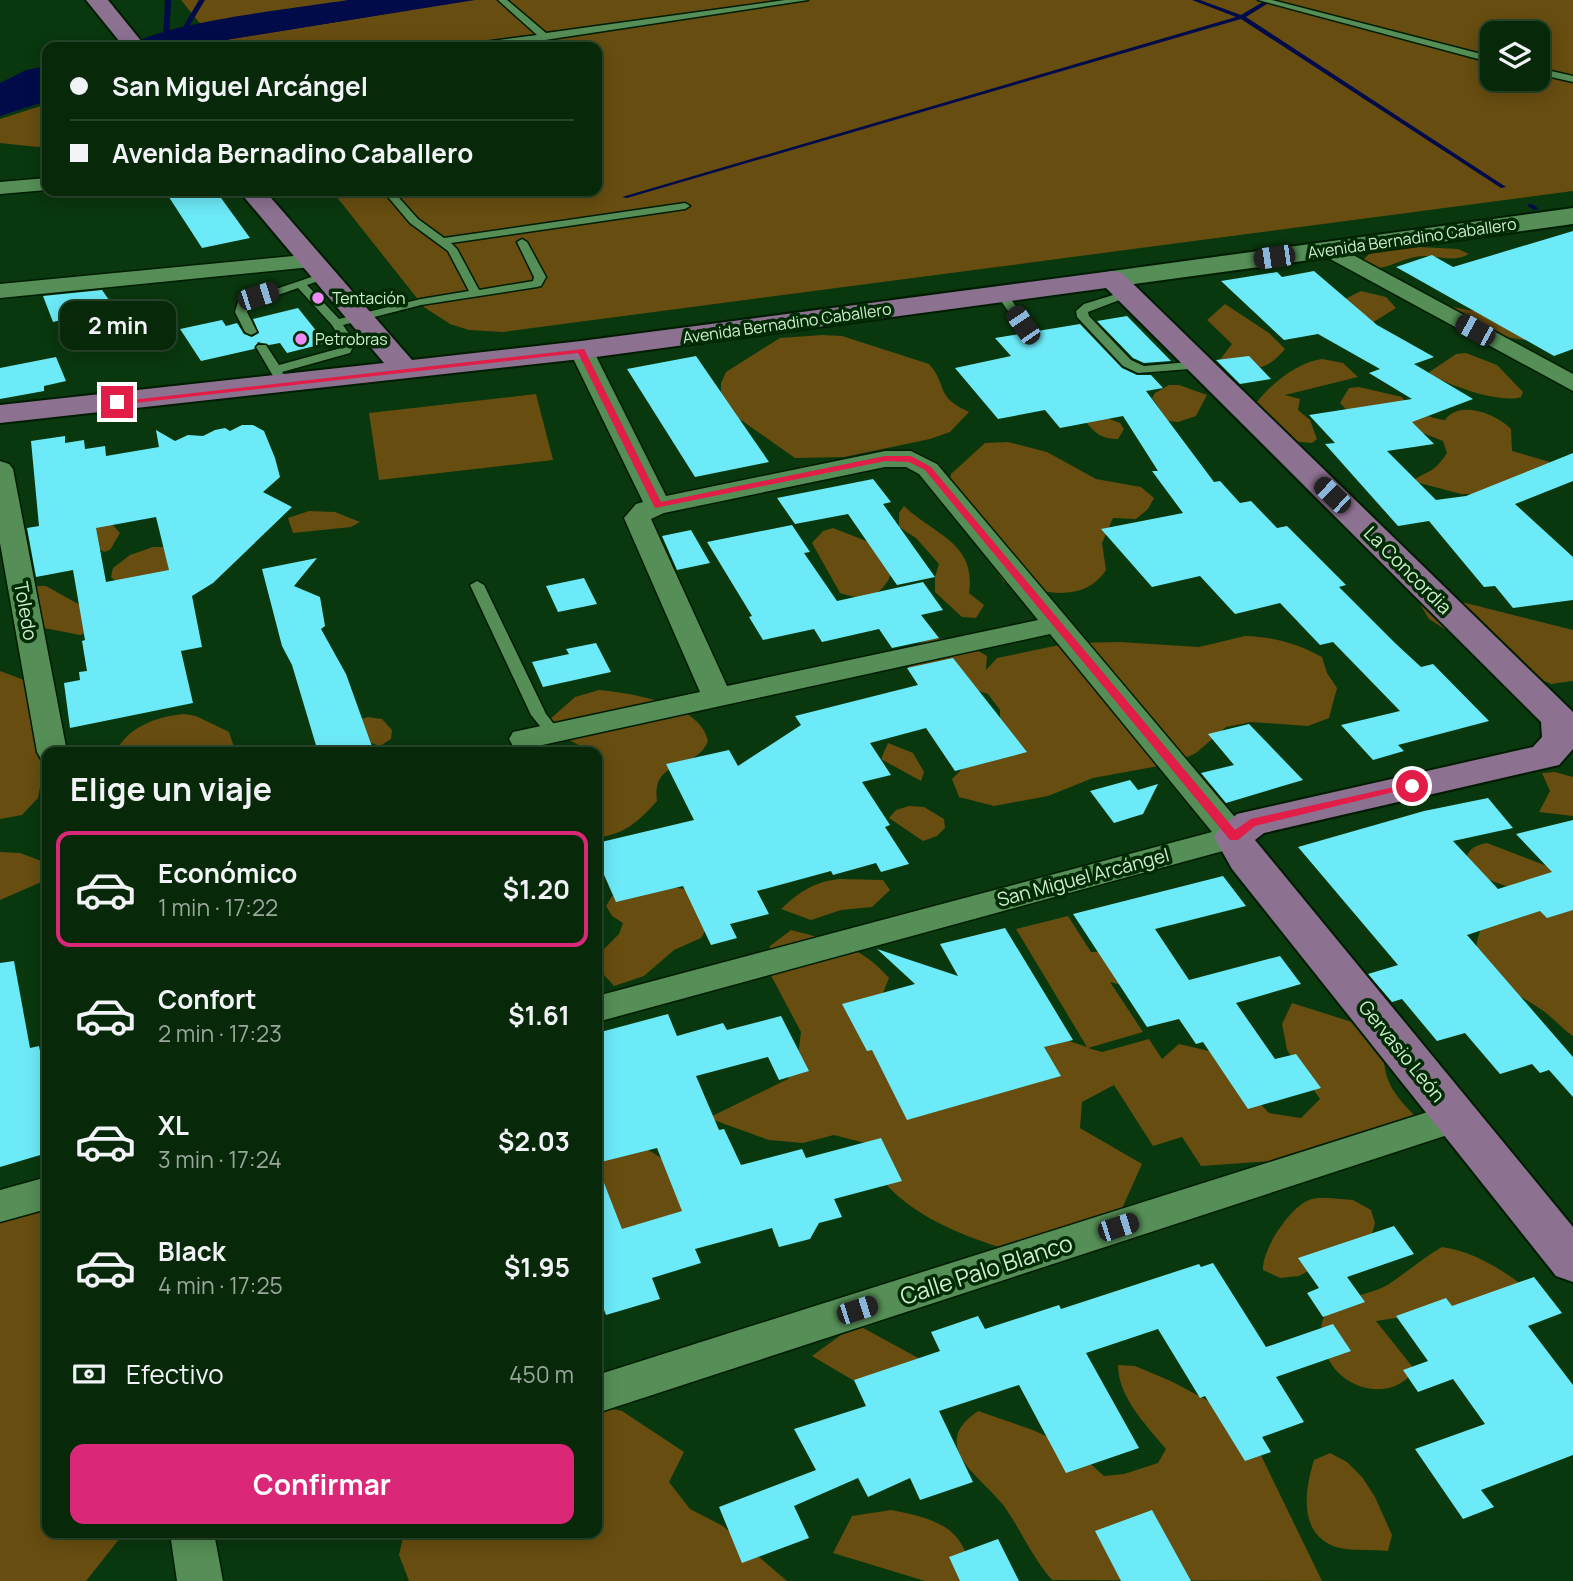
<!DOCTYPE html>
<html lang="es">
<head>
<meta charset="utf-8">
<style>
	body { margin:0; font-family:Manrope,sans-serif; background:#103113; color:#f1f3f6; height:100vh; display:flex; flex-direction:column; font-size:26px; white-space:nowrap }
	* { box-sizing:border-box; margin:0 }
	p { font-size:23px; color:#98a69c }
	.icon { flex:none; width:38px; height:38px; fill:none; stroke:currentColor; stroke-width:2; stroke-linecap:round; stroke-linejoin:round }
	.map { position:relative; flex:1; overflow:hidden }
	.panel { position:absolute; left:42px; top:747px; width:560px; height:791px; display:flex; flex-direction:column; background:#07290a; border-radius:14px; box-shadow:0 4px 18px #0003,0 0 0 2px #28452b }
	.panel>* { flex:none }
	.top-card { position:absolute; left:42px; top:42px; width:560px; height:154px; border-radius:14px; box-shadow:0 4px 18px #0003,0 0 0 2px #28452b; display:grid; align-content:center; height:154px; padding:0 28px; background:#07290a }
	.buttons { position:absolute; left:1480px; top:21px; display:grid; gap:14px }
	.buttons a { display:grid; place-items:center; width:70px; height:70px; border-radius:14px; background:#07290a; box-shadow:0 4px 18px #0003,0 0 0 2px #28452b; font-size:35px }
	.end { position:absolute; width:32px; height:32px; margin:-16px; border:9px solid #e11d48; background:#fff; box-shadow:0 0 0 4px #fff }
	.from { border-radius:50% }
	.bubble { position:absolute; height:49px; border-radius:14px; background:#07290a; box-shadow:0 4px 18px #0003,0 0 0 2px #28452b; font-size:23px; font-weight:700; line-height:49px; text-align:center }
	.car { position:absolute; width:21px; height:42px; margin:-21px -10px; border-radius:9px; box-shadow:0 0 5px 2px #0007; background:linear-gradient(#222 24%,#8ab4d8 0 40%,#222 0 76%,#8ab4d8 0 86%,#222 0) }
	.top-card b { display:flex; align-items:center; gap:24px; height:66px; font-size:26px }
	.top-card b+b { border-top:2px solid #28452b }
	.top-card i { width:18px; height:18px; background:#f1f3f6 }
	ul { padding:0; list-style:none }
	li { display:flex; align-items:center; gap:21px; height:116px; margin:0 14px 10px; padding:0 14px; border:4px solid transparent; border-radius:14px }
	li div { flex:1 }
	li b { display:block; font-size:26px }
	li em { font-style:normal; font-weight:700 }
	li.current { border-color:#db2777 }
	li>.icon { width:63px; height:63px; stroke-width:1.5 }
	h2 { padding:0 28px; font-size:32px; line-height:84px }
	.pay { display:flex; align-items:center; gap:18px; height:77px; padding:0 28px; font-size:26px }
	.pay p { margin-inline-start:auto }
	.cta { display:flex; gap:14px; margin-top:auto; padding:14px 28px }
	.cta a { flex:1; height:80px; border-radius:14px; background:#db2777; color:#fff; font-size:28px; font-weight:700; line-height:80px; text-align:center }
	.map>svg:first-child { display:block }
</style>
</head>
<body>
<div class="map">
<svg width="1573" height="1581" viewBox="0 0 1573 1581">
	<rect width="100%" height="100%" fill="#09370e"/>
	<g fill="#674d10" fill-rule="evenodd">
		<path d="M181,0H1573V191L503,332L469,330L450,324L424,307L332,191H597V47H219ZM1493,33H1538V79H1493Z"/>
		<path d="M47,104V125L41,132L47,145L38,147L0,143V119Z"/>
		<path d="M1401,246L1458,249L1469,254C1453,263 1441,256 1425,256C1405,256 1390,269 1370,269L1363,260L1374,249Z"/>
		<path d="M1361,291L1386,297L1396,308L1364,328L1339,302Z"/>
		<path d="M1225,304L1269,333L1285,349C1262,376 1250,369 1218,362L1232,344L1207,320Z"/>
		<path d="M1452,307L1480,312L1528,340C1502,339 1470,327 1449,312Z"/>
		<path d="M822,335L842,336L929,364C949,387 934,396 969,412L950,432L930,439L844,457L795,458L721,406V383L726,372L780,338Z"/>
		<path d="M1466,353L1497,365L1523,392L1521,397C1500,404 1447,385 1428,373L1456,354Z"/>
		<path d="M1322,359L1343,363L1358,377L1285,395L1300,399L1298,410L1310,420L1317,439L1312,443L1290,441L1253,408C1266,387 1297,362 1322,359Z"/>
		<path d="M1169,385H1179L1207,395L1196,416L1178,422L1168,421L1152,398L1155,393Z"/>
		<path d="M1359,387L1402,397C1409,410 1431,419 1445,420C1459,399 1497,414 1511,429L1512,451L1550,462L1548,467L1473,494H1461L1412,481C1430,469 1433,474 1447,453L1443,441L1400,424L1351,414L1340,403L1349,388Z"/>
		<path d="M536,394L553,460L379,480L369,413Z"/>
		<path d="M1102,416L1120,423L1124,429L1118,439C1102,439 1096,434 1086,422Z"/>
		<path d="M1008,442L1047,452L1096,479L1141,487L1154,498L1148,509L1136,519L1113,518L1102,543L1106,570C1082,606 1039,591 1004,582L946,499L951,474L985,443Z"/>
		<path d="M904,506C933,534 977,543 969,593L984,605L976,618L962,617L935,592V577L939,564L916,538L899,527V513Z"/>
		<path d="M309,511L335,512L360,522L351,527L293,533L288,518Z"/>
		<path d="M110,522L120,533L110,550L104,552L96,547L89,530Z"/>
		<path d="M833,528L874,544L893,569C884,595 868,603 840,593L812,543L823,531Z"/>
		<path d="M153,547H165L188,568L136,599L111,577L113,568L130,555Z"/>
		<path d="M33,586H46L87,609L93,631L80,635L29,625Z"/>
		<path d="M1424,598L1462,602L1573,630V681L1551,684L1471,646L1429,619L1420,604Z"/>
		<path d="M1245,636C1274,637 1297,643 1322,657L1327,673L1337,688L1329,718L1308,726L1251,722L1226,727L1196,753L1175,763L1093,778L1048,796L994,806L959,797L952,779L966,765L1000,744V710L988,694L909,668L904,653C934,629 956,638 987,656L986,670L997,658L1069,643L1120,642L1199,647Z"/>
		<path d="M0,671L32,683L48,745L38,798L22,815L0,819Z"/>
		<path d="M599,690C631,693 701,704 708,741C697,771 651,757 657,801C637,823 626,833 597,838V752H584L582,747L550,729L549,720L575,697Z"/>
		<path d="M184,714L196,716L229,732L234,747L228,752H116C127,727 158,716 184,714Z"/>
		<path d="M368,717L382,719L392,730L391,739L380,746L356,738L361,719Z"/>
		<path d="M888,743L913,753L924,772L921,781L881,759Z"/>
		<path d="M1555,772L1573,777V816L1539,812L1550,791L1542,773Z"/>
		<path d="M909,806L924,807L944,819L945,828L937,836L923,841L889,818L896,810Z"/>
		<path d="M1487,843L1547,866L1559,875L1514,889L1467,872C1463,854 1470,846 1487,843Z"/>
		<path d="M0,852L20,853L44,862L46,880L0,900Z"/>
		<path d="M840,879L883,880L890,890L872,907L841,910L811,920L781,909C799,892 815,881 840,879Z"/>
		<path d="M656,885L685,889L707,928L701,938L674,950L644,976L614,986L597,967V956L619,934L623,923L612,916L606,906L612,896Z"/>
		<path d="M1573,906V1036C1561,1028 1552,1016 1539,1008C1500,983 1452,964 1491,913Z"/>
		<path d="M1068,916L1091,952L1122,951L1126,986L1110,982L1143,1032L1088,1048L1102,1052L1149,1039L1162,1059L1179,1044L1209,1051L1269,1113L1301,1118L1320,1099L1287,1050L1282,1024L1292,1003L1355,1023L1383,1042C1383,1078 1389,1089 1414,1115L1405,1138L1346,1156L1201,1166L1182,1137L1153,1146L1114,1085L1082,1102L1080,1128L1142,1164L1119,1215L1031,1257C973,1239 916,1223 876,1173C870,1166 868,1152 865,1143L834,1135L803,1143L769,1140L708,1118L788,1079L798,1056L801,1032L767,968L770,946L791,930C832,941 861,945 889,978L881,998L1042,1032L1087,1047L1016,929Z"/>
		<path d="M597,1124L619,1132L671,1164L694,1214L634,1239L597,1237Z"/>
		<path d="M1329,1198L1353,1200L1371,1210L1375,1223L1371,1238L1299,1276L1280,1278L1263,1270C1262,1250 1288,1210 1307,1201C1313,1197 1322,1198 1329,1198Z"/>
		<path d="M0,1200L35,1206L47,1214V1533H124L86,1581H0Z"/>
		<path d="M1442,1247C1478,1252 1510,1275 1538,1297L1376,1321L1415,1370C1386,1409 1326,1384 1322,1338C1321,1328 1320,1322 1327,1313C1334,1304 1344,1301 1354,1297C1366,1293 1380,1290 1389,1284C1407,1272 1423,1258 1442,1247Z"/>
		<path d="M856,1324L920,1359L856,1382L812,1356Z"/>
		<path d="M1118,1365L1135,1366L1173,1382L1227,1411L1253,1439L1322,1581L1052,1580C1032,1557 1021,1530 1004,1506C982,1477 926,1446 978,1411L1033,1430L1074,1449L1104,1476L1124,1474L1158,1463L1166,1449C1146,1425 1118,1397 1118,1365Z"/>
		<path d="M597,1405L622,1411L684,1452L669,1482L690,1509L723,1526L787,1581H409L399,1555L404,1533H597Z"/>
		<path d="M1330,1453L1347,1462L1362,1477L1375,1497L1392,1535L1388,1551C1372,1549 1348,1552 1333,1546C1298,1531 1305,1489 1314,1460Z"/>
		<path d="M891,1510C937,1519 968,1527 971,1581H925L833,1553L852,1516Z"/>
	</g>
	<g fill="#010b49">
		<path d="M356,0H475L181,47L164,33Z"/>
		<path d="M47,66V101L0,116V83L26,70Z"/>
	</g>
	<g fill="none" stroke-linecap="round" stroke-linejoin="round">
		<g fill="#010b49" fill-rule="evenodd">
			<path d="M165,0H171L169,42L166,44L163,42Z"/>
			<path d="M199,0H205L182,38H178L177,37Z"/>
			<path d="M1192,0H1200L1241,15L1266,0H1273L1246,17L1506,187L1501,188L1241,19L627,198L622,197L1236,17Z"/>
			<path d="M1528,204H1532L1539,209L1534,210L1528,206Z"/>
		</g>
		<path fill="#010b49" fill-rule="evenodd" d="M348,0H426L422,7L410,10L183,47H132C148,24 312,6 348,0Z"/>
	</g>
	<g fill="#6deaf7" fill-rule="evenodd">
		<path d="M165,191H216L250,238L202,248Z"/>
		<path d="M1573,231V349L1554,356L1396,267L1432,255L1453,267Z"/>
		<path d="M1314,271L1377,325L1434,357L1414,364L1473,399L1412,422L1434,444L1387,451L1436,500L1466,496L1573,453V481L1515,504L1573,557V600L1513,608L1495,586L1484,587L1429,521L1398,526L1325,444L1335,443L1309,415L1412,399L1369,373L1380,369L1318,334L1284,340L1221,281L1277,272L1282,277Z"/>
		<path d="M102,290L114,307L53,322L43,296Z"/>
		<path d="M298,308L326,343L287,353L280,343L269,345L258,342L254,349L201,361L180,329L222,320L226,326L237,323L244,334L252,337L259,333L253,319Z"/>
		<path d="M1127,316L1171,361L1144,363L1133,358L1097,321Z"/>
		<path d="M1080,324L1122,368L1137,375H1151L1163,388L1146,391L1214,482L1220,481L1240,503L1251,501L1277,528L1287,526L1346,585L1339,587L1395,643L1421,667L1433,664L1489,721L1398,745L1404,751L1373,760L1341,725L1400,711L1333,642L1320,645L1280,603L1235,614L1200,576L1152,587L1101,529L1183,513L1152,471H1158L1123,416L1060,428L1045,410L998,419L955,368L1011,356L995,338Z"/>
		<path d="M696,356L769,462L695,477L627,369Z"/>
		<path d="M1249,356L1271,379L1240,384L1216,360Z"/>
		<path d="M56,357L66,381L44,386V391L0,399V368Z"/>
		<path d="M242,425H253L264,431L275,458L280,477L263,492L292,507L213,583L192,596L202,647L181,651L193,703L70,728L64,683L80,680L79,672L87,671L82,641L85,640L73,570L36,577L27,528L39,526L31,441L65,436V443L84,440L85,449L105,446L106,456L159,447L156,430L175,441L188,435L203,436L215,430L225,428L230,431ZM156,517L169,570L106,582L96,528Z"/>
		<path d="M873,479L891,502L883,504L935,577L897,585L848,514L795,524L777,498Z"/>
		<path d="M792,525L810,552L804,553L837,601L923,582L943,610L921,615L939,638L892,648L879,629L822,642L814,629L763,640L749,617L752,616L707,542Z"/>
		<path d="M691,530L710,563L677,570L662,536Z"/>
		<path d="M317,558L294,586L320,597L325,626L321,629L346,674L374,752H318L292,665L282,646L262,569Z"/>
		<path d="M584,578L597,604L558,612L546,586Z"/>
		<path d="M596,643L611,672L543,687L532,662L569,654L566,649Z"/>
		<path d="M953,658L1027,752L955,771L926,728L870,743L891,775L862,782L890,825L885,827L909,864L881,872L876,863L833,875L831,871L757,891L769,914L730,924L737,938L711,945L683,886L616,902L597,859V843L694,820L666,764L729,750L738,766L801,725L795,716L918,685L907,668Z"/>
		<path d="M1249,724L1303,780L1226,803L1201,773L1234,765L1208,734Z"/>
		<path d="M1130,780L1138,790L1158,784L1143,814L1114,823L1090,791Z"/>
		<path d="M1488,798L1513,828L1453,841L1498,889L1552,872L1516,834L1573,820V910L1547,918L1540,911L1467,935L1573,1057V1097L1549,1070L1540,1073L1532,1064L1500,1074L1465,1033L1437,1041L1402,999L1392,1002L1368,974L1398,965L1298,847L1424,811Z"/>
		<path d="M1223,876L1246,906L1155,929L1189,980L1280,956L1301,984L1236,1003L1275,1059L1296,1054L1321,1088L1248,1109L1203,1042L1196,1044L1179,1019L1147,1027L1073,914Z"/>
		<path d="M1005,928L1073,1040L1044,1047L1061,1076L907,1120L872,1050L867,1051L842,1004L915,984L877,949L958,976L940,944Z"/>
		<path d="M14,961L30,1048L39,1046L47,1087V1153L0,1167V963Z"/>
		<path d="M668,1014L677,1036L723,1023L727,1030L781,1016L809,1071L779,1080L768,1057L696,1076L719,1130L724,1129L741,1165L802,1149L806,1158L881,1138L902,1181L834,1199L842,1217L819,1223L810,1239L779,1247L772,1228L695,1249L701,1263L652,1278L660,1299L606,1315L597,1291V1171L599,1170L622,1229L682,1211L657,1148L597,1163V1033Z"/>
		<path d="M1394,1226L1414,1254L1347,1277L1365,1302L1323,1317L1307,1293L1319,1288L1298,1258Z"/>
		<path d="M1213,1263L1266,1347L1333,1324L1351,1351L1276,1377L1304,1422L1262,1437L1271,1452L1245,1461L1205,1396L1200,1398L1158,1329L1086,1353L1139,1448L1066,1473L1019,1385L939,1411L973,1482L920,1500L910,1478L868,1497L858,1478L794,1506L809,1538L742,1563L719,1507L816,1470L794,1429L866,1406L854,1380L940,1351L931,1332L978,1316L985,1329L1059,1305L1061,1309L1199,1264L1201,1267Z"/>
		<path d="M1534,1277L1562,1313L1528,1326L1573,1385V1455L1481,1490L1494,1507L1463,1519L1415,1449L1485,1424L1453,1379L1418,1392L1403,1370L1428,1361L1396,1316L1446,1298L1452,1306Z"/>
		<path d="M1152,1510L1191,1581H1121L1095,1531Z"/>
		<path d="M998,1539L1019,1581H960L949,1557Z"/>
	</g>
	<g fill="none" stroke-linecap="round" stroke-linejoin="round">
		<defs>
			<g id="lane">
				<path d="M498,0H507L546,33L785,0H808L545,40L487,47H465L469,44L537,35Z"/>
				<path d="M1258,0H1272L1493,57V63Z"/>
				<path d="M1538,68L1573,76V82L1538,74Z"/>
				<path d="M383,191H393L418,219L444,238L685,203L690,206L685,209L451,243L457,249L479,290L533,281L534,277L517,242L522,239L527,242L546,277L541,286L537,287L421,305L343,325L355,343L350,353L282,372L286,378L284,381H276L256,347L258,345H266L279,365L341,348L343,343L332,325L298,288L247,306V312L257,332L251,335L245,332L235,312L238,302L326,272L330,273V277L307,285L339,319L421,299L469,291L448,251L410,223Z"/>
				<path d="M1002,291L1006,292L1029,325L1027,327L1023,328L1019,327L996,294Z"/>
				<path d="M1126,291L1130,292V296L1088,312L1089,316L1131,360L1144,366L1199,361L1203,362V368L1138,373L1123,366L1077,317L1076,311L1084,304Z"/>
				<path d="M477,581L484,585L546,714L561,733L558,736H548L531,715L470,585Z"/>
			</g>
			<g id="street">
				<path d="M47,178V190L0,194V182Z"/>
				<path d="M1329,242L1573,374V391L1321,254L1318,249L1321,244Z"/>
				<path d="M314,254L325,261L322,266L0,298V284Z"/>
				<path d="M581,343L589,345L593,350L666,496L885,451H911L937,464L1245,829L1250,837L1245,845L597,1022V996L1212,832L1050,634L524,749L513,746L509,739L513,732L700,692L624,518L636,504L643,502L569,350L573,345ZM885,467H906L919,474L1038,620L727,686L651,519L664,513Z"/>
				<path d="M0,461L9,464L13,469L67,752H47V761L41,759L37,752L0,543Z"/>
				<path d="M1456,1103L1469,1108L1475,1118L1469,1128L597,1413V1375Z"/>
				<path d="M47,1177V1209L0,1222V1190Z"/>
				<path d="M170,1533H214L223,1581H177Z"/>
			</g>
			<path id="secondary" d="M1573,208V224L1112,287L1102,285L1098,279L1102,273L1112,271Z"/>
			<g id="primary">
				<path d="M86,0H108L146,47H124Z"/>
				<path d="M239,191H265L412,360L581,341L1112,271L1122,273L1573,712V749L1559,765L1264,833L1255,840L1573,1227V1282L1556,1276L1232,869L1214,837L1220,828L1237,814L1533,747L1542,737L1541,722L1106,288L581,359L0,423V405L384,363Z"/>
			</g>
		</defs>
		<use href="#lane" stroke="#001c02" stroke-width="3"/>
		<use href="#street" stroke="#001c02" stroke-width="3"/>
		<use href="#secondary" stroke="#001c02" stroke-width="4"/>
		<use href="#primary" stroke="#001c02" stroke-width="4"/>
		<use href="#lane" fill="#558e56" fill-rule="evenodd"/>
		<use href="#street" fill="#558e56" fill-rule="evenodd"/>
		<use href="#secondary" fill="#558e56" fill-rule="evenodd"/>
		<use href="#primary" fill="#8c7190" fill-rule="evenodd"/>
	</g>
	<path fill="#e11d48" d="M584,349L661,502L885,456H911L931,467L1235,830L1251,819L1412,783L1418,786L1255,826L1238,840H1230L925,470L909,462L885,461L655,508L578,353L117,405L113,402Z"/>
	<g fill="#ef8bf6" stroke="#002c04" stroke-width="2.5">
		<circle cx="318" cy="298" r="7"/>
		<circle cx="301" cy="339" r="7"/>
	</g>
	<g text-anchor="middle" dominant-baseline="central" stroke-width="7" stroke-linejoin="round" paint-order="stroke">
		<g font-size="16" fill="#d0eecf" stroke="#002c04">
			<text transform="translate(1412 238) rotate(-8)">Avenida Bernadino Caballero</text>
			<text transform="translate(787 323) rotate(-8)">Avenida Bernadino Caballero</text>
		</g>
		<g font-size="16" fill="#d0eecf" stroke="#002c04" text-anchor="start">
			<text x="332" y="298">Tentación</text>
			<text x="315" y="339">Petrobras</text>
		</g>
		<g font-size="19" fill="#d0eecf" stroke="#002c04">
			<text transform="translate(1408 570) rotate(45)">La Concordia</text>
			<text transform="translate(26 611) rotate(80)">Toledo</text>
			<text transform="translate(1083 877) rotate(-15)">San Miguel Arcángel</text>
			<text transform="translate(1402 1051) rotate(51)">Gervasio León</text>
		</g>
		<g font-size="23" fill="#d0eecf" stroke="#002c04">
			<text transform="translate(986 1269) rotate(-18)">Calle Palo Blanco</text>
		</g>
	</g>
</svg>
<div class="buttons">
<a><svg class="icon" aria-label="layers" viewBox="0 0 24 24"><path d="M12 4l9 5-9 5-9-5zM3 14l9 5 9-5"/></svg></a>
</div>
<i class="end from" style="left:1412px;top:786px"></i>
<i class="end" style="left:117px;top:402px"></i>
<div class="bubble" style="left:60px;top:301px;width:116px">2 min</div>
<i class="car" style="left:1274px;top:257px;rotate:262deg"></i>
<i class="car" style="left:258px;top:296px;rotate:72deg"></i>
<i class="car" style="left:1023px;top:325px;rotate:326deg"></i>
<i class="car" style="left:1475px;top:330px;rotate:299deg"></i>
<i class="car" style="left:1332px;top:495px;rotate:314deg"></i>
<i class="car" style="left:1118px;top:1227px;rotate:72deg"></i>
<i class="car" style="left:857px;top:1310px;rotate:72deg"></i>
<div class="top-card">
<b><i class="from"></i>San Miguel Arcángel</b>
<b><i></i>Avenida Bernadino Caballero</b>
</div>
<section class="panel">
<h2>Elige un viaje</h2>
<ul>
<li class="current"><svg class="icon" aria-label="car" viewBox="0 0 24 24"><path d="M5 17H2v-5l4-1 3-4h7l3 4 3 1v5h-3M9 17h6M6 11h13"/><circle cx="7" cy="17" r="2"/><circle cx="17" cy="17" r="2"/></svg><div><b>Económico</b><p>1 min · 17:22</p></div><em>$1.20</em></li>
<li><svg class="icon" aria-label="car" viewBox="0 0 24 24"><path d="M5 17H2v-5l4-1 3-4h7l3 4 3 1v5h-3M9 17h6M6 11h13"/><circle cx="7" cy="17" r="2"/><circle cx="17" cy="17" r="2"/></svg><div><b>Confort</b><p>2 min · 17:23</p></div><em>$1.61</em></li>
<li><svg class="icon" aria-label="car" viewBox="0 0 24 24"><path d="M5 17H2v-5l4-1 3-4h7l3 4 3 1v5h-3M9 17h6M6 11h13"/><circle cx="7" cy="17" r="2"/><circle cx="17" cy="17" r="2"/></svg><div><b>XL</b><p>3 min · 17:24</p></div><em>$2.03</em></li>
<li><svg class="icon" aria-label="car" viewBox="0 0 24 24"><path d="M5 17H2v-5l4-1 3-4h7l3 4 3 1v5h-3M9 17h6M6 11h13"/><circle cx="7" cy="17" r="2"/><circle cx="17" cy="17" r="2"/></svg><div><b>Black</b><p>4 min · 17:25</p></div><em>$1.95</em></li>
</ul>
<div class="pay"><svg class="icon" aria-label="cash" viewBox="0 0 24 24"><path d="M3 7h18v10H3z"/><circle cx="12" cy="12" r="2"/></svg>Efectivo<p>450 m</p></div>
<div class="cta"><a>Confirmar</a></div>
</section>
</div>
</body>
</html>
